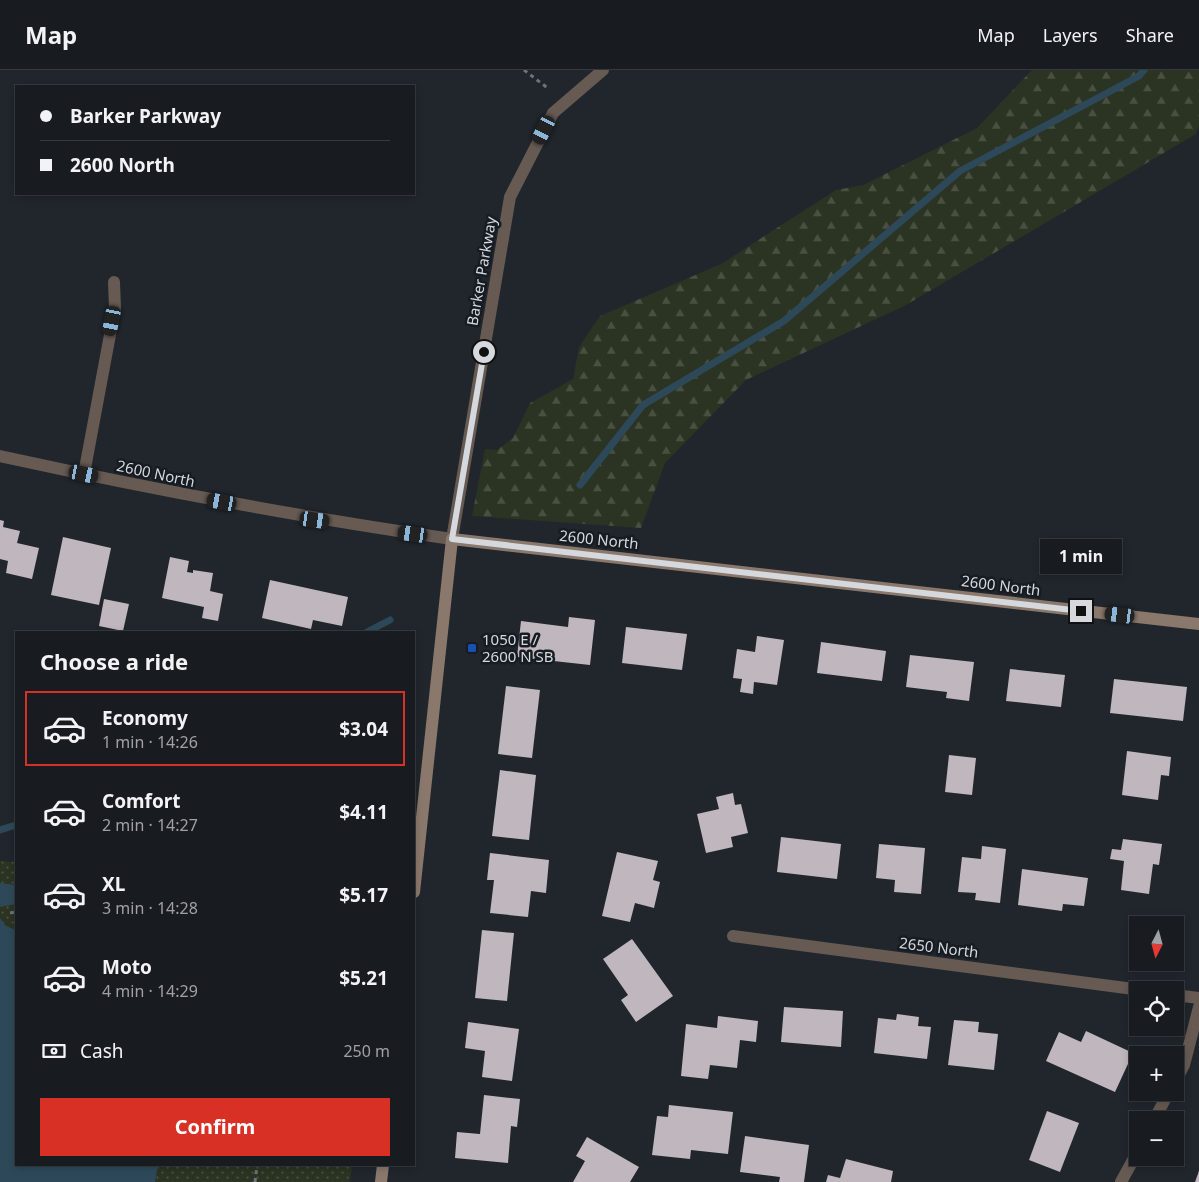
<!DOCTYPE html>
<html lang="en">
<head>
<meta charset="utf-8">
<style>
	body { margin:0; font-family:"Noto Sans",sans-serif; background:#25292e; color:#f1f3f6; height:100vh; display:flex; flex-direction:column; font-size:19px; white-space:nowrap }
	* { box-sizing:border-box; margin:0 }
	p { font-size:16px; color:#9fa1a5 }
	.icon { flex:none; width:28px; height:28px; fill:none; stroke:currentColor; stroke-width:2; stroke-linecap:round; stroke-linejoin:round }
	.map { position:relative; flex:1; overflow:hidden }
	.sheet { position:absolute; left:15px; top:561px; width:400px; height:535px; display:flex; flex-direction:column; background:#181c21; border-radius:0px; box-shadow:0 2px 8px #0003,0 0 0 1px #363a3f }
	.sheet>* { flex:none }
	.banner { position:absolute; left:15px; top:15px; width:400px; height:110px; border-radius:0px; box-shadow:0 2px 8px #0003,0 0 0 1px #363a3f; display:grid; align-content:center; height:110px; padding:0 25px; background:#181c21 }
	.needle { width:32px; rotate:186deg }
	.tools { position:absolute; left:1129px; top:846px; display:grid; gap:10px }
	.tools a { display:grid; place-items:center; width:55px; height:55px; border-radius:0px; background:#181c21; box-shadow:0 2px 8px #0003,0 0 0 1px #363a3f; font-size:25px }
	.end { position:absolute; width:22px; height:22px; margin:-11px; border:6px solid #d5d9dd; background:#111; box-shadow:0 0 0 2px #111 }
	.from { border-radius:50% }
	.bubble { position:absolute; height:35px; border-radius:0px; background:#181c21; box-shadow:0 2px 8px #0003,0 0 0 1px #363a3f; font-size:16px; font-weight:700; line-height:35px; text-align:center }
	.car { position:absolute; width:15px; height:30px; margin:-15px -8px; border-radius:6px; box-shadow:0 0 4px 1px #0007; background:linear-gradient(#222 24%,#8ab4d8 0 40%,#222 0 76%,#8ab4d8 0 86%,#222 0) }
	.banner b { display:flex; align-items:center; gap:18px; height:48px; font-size:19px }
	.banner b+b { border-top:1px solid #363a3f }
	.banner i { width:12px; height:12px; background:#f1f3f6 }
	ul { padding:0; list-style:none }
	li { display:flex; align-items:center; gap:15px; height:75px; margin:0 10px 8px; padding:0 15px; border:2px solid transparent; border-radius:0px }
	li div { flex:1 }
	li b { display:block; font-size:19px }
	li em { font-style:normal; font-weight:700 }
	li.selected { border-color:#d93025 }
	li>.icon { width:45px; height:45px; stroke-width:1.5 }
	h2 { padding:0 25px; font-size:22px; line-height:60px }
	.pay { display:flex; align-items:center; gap:12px; height:55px; padding:0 25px; font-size:19px }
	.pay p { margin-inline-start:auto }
	.action { display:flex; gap:10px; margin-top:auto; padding:10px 25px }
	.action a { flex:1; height:58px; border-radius:0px; background:#d93025; color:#fff; font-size:20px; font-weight:700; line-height:58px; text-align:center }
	header { display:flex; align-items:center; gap:30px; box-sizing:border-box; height:70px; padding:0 25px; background:#181c21; border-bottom:1px solid #363a3f }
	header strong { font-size:24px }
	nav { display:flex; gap:28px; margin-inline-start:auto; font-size:18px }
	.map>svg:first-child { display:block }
</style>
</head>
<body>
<header>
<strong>Map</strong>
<nav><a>Map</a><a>Layers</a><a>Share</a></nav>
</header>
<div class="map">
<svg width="1199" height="1112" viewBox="0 0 1199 1112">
	<defs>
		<pattern id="forest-firs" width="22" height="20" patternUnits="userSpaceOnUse" patternTransform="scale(1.25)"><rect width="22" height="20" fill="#2b3322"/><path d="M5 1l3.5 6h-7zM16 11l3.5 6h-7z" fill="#495042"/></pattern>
		<pattern id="park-dots" width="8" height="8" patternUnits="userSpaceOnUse" patternTransform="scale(1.25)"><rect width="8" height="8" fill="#2b3322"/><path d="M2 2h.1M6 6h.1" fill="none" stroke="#495042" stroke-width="1.8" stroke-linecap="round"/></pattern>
	</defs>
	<rect width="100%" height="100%" fill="#20262c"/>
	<path fill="url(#forest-firs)" d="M1032,0H1199V54L1196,64L906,235L746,310L665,393L641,458L472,446L485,379L497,380L513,368L530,333L573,309L579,277L600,246L721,194L836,120L863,115L977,58Z"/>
	<path fill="url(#park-dots)" d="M0,791L16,792V1095H352L350,1112H0Z"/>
	<g fill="#2d4959">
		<path d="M0,813L16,815V834L0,837Z"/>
		<path d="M0,848L6,856L16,860V1095H158L155,1112H0Z"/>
	</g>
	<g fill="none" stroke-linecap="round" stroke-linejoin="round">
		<g stroke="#2d4959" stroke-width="7">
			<path d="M580,415L643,335L784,251L960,101L1139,6L1144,0"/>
			<path d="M367,562L390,550"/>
			<path d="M0,760L16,755"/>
		</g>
	</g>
	<g fill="#c0b6bd">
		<path d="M0,450L4,451L3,457L20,461L17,473L39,478L32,509L6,503L8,491L0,489Z"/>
		<path d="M63,467L111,478L99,535L51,525Z"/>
		<path d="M170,487L189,491L187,502L193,503V500L213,503L210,521L223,524L218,551L202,548L204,537L162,528Z"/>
		<path d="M270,510L348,527L342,556L313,550L311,559L262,548Z"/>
		<path d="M104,529L129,534L123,561L99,556Z"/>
		<path d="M569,547L595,550L590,595L517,587L521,551L568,557Z"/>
		<path d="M626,557L687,564L682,600L622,593Z"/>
		<path d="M757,566L784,570L777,615L754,612L753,624L740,622L742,609L733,608L737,579L755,582Z"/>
		<path d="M821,572L886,581L882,611L817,603Z"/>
		<path d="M910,585L974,592L969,631L946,628L947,622L906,617Z"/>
		<path d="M1010,599L1065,605L1061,637L1006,631Z"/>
		<path d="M1114,609L1187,617L1183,651L1110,643Z"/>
		<path d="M506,616L540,620L532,688L498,684Z"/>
		<path d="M1127,681L1171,687L1169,706L1161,705L1158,730L1122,725Z"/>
		<path d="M949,685L976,688L972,725L945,722Z"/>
		<path d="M500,700L536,705L529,770L492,766Z"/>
		<path d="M733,723L735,735L741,734L748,763L731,767L733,777L706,783L697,744L719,739L716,727Z"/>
		<path d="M781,767L841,774L837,809L777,802Z"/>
		<path d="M1123,769L1162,774L1159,795L1153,794L1149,824L1121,820L1124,791L1110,789L1112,779L1121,780Z"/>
		<path d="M879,774L925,778L921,824L894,822L895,810L876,808Z"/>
		<path d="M982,776L1006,779L1000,833L975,830L976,823L958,822L962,787L981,789Z"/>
		<path d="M617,782L658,791L653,810L660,812L654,838L635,833L630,852L602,846Z"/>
		<path d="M490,783L549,790L546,823L531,821L528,847L490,843L494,810H487Z"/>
		<path d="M1022,799L1088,808L1084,836L1063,834L1062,841L1018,835Z"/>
		<path d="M482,860L514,863L507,931L475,928Z"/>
		<path d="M632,869L673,926L636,952L621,930L628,925L603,889Z"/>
		<path d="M784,937L843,941L841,977L781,972Z"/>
		<path d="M897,944L919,947L918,956L931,957L927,989L874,983L878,948L896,950Z"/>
		<path d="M718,946L758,951L756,972L740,970L737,998L710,995L708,1009L681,1006L686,954L717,958Z"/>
		<path d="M954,950L979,952L978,962L998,964L994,1000L948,995Z"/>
		<path d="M468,952L519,959L512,1011L482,1007L485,981L465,978Z"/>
		<path d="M1086,961L1133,983L1115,1022L1046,991L1059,962L1081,972Z"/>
		<path d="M484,1025L520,1029L517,1057L511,1056L508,1093L455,1088L457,1062L480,1064Z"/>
		<path d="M669,1035L733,1042L728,1084L691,1080L690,1089L652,1085L657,1046L668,1047Z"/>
		<path d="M1047,1041L1079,1053L1060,1102L1029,1090Z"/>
		<path d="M745,1066L809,1075L804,1112H779L780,1107L740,1102Z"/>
		<path d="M587,1067L639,1097L630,1112H573L585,1091L576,1086Z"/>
		<path d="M846,1089L893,1101L891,1112H826L828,1105L840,1108Z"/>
		<path d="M1199,1101V1112H1195Z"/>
	</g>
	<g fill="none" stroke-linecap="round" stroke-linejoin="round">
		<g stroke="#6e7378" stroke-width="3" stroke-dasharray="4 4" stroke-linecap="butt">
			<path d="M524,0L549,19"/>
			<path d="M10,843L16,842"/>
			<path d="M255,1112L257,1095"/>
		</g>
		<path stroke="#665a53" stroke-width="12" d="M84,404L115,238L114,212"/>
		<g stroke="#665a53" stroke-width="12">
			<path d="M452,469L510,127L553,43L603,0"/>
			<path d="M733,866L1141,920"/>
			<path d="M1175,925L1199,928"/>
			<path d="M1175,1012L1184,995L1199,937"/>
			<path d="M1154,1050L1169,1022"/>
			<path d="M1121,1112L1138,1081"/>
		</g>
		<path stroke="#665a53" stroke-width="12" d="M0,386C151,419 299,447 452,469"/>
		<g stroke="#8b786c" stroke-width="12">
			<path d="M414,822L452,469L1199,554"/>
			<path d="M381,1112L383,1095"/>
		</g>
	</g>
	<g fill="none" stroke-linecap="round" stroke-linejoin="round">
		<path stroke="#d5d9dd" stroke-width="6" d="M484,282L452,469L1081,541"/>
	</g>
	<rect fill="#1a4fb4" stroke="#171c23" stroke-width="2" x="467" y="573" width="10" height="10" rx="2.5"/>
	<g text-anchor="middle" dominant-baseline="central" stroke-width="5" stroke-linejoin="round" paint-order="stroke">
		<g font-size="15" fill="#d5d9dd" stroke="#171c23">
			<text transform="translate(481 201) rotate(-80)">Barker Parkway</text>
			<text transform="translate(156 403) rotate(12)">2600 North</text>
			<text transform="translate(599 469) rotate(6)">2600 North</text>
			<text transform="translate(1001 515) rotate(7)">2600 North</text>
			<text transform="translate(939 877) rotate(7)">2650 North</text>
		</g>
		<g font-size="15" fill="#d5d9dd" stroke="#171c23" text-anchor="start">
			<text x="482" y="569">1050 E /<tspan x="482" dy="17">2600 N SB</tspan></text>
		</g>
	</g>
</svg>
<div class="tools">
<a><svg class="needle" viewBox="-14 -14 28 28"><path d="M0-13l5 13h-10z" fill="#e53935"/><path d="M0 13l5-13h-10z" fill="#9fa1a5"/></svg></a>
<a><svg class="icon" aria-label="locate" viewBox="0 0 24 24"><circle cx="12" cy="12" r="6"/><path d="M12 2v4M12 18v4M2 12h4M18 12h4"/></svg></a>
<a>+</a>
<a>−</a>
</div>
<i class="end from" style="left:484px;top:282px"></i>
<i class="end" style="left:1081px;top:541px"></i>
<div class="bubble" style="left:1040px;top:469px;width:82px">1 min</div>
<i class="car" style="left:544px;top:60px;rotate:207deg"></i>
<i class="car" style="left:112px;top:251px;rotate:191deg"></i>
<i class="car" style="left:84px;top:404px;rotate:102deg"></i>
<i class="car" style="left:222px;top:432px;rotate:280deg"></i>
<i class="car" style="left:315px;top:450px;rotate:98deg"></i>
<i class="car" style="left:413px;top:464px;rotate:278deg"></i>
<i class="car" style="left:1120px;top:545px;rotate:277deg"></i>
<div class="banner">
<b><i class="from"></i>Barker Parkway</b>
<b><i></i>2600 North</b>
</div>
<section class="sheet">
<h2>Choose a ride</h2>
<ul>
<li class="selected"><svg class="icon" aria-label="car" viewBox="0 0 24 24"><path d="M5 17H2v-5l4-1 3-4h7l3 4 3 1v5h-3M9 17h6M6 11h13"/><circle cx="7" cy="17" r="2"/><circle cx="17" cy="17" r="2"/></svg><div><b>Economy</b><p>1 min · 14:26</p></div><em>$3.04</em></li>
<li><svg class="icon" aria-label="car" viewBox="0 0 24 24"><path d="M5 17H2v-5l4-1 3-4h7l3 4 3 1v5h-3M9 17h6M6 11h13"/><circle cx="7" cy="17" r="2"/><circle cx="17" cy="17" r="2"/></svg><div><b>Comfort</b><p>2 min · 14:27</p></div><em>$4.11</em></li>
<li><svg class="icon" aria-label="car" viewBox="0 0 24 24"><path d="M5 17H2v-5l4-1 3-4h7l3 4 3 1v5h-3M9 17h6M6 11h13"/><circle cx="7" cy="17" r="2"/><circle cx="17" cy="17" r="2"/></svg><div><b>XL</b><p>3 min · 14:28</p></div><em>$5.17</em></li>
<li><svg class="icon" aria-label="car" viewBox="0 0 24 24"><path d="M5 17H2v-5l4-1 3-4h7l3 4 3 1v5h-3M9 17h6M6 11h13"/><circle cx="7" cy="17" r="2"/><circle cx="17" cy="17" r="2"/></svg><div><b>Moto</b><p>4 min · 14:29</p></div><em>$5.21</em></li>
</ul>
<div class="pay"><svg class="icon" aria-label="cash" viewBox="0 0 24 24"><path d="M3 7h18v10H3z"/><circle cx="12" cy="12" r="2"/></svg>Cash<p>250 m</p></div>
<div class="action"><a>Confirm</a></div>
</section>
</div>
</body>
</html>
